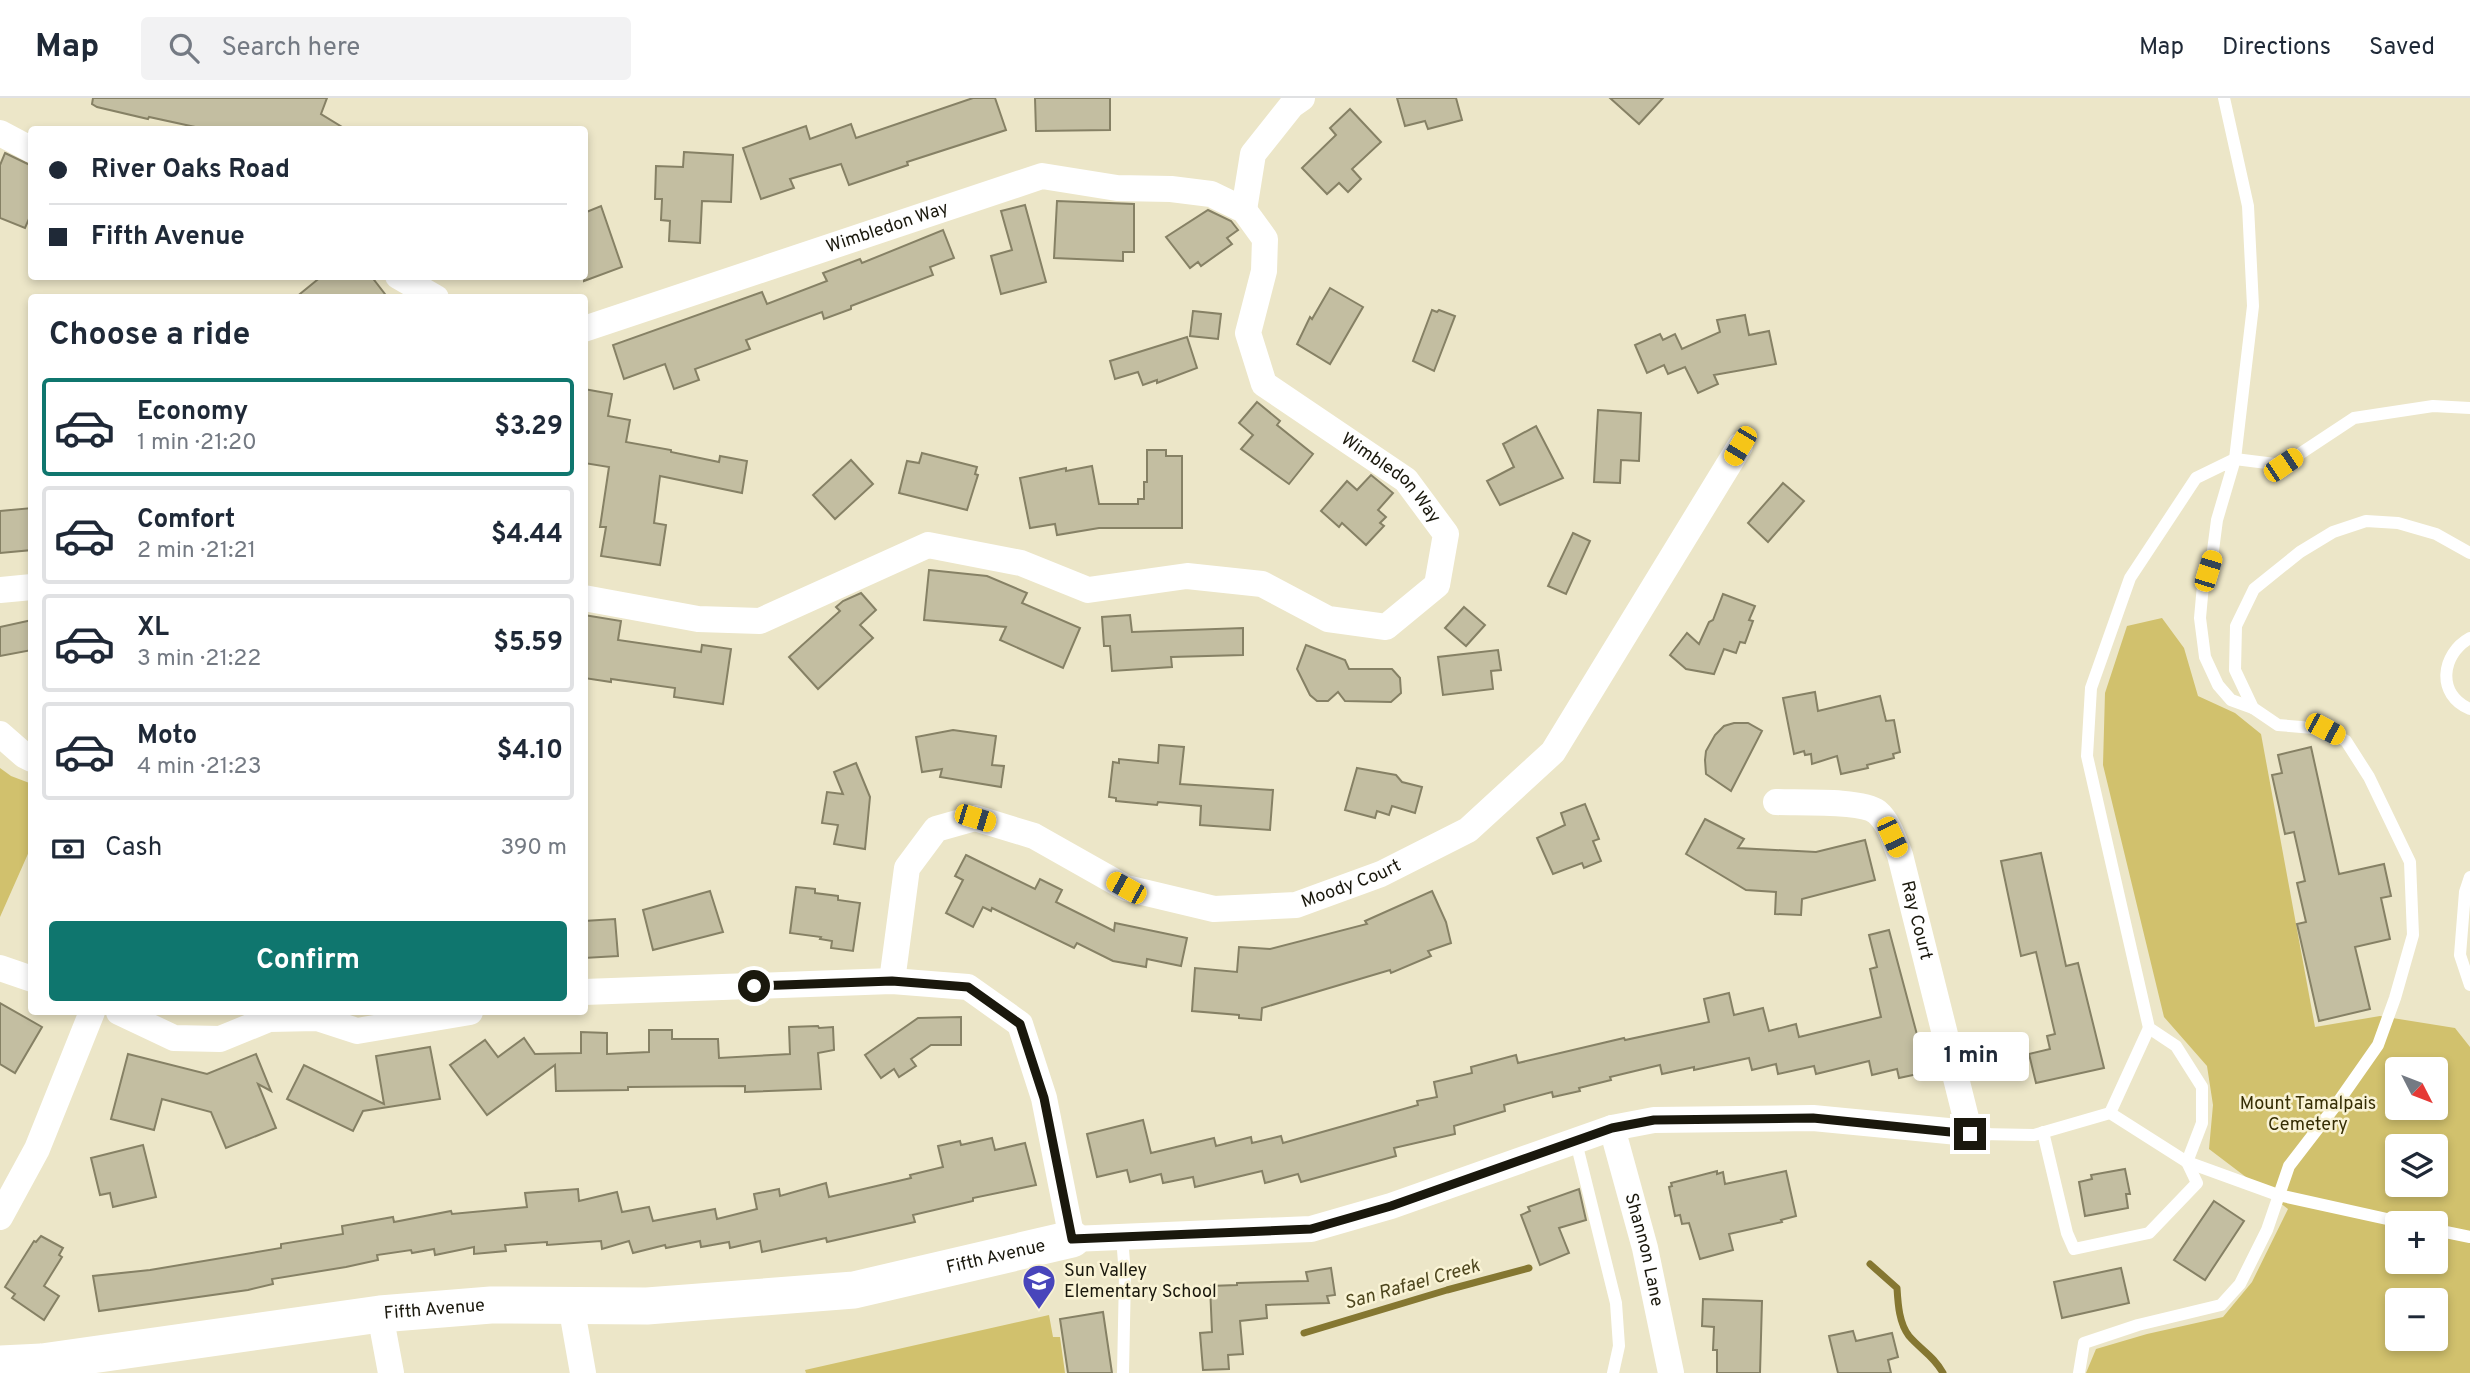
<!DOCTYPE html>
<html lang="en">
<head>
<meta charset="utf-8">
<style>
	body { margin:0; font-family:Overpass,sans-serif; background:#f2f2f3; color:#1f2937; height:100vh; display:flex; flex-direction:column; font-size:26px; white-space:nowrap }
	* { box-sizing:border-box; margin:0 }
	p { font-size:23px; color:#747a83 }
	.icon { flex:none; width:38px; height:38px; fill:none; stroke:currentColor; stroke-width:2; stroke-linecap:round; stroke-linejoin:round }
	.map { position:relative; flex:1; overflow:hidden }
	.sheet { position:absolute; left:28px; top:196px; width:560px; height:721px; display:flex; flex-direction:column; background:#fff; border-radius:7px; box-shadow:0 4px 10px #0003 }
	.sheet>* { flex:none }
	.banner { position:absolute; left:28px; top:28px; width:560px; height:154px; border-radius:7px; box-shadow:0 4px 10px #0003; display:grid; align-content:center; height:154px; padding:0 21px; background:#fff }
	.needle { width:46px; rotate:132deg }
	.controls { position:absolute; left:2385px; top:959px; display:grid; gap:14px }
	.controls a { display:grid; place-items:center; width:63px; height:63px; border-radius:7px; background:#fff; box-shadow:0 4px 10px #0003; font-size:35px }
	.end { position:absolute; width:32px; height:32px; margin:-16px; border:9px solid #1a180d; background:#fff; box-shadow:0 0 0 4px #fff }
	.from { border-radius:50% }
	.bubble { position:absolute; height:49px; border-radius:7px; background:#fff; box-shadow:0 4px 10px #0003; font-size:23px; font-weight:700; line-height:49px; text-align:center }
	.car { position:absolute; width:21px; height:42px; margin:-21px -10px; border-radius:9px; box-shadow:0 0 5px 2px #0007; background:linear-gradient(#f5c518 24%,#345 0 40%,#f5c518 0 76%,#345 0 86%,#f5c518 0) }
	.banner b { display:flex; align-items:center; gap:24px; height:66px; font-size:26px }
	.banner b+b { border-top:2px solid #e0e1e3 }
	.banner i { width:18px; height:18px; background:#1f2937 }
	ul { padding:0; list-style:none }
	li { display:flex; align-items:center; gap:21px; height:98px; margin:0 14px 10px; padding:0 7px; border:4px solid #e0e1e3; border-radius:7px }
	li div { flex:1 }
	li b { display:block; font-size:26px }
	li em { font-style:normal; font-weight:700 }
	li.active { border-color:#0f766e }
	li>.icon { width:63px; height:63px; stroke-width:1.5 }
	h2 { padding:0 21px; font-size:32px; line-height:84px }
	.pay { display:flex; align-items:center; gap:18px; height:77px; padding:0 21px; font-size:26px }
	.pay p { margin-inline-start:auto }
	.primary-button { display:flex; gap:14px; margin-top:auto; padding:14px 21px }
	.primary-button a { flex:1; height:80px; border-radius:7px; background:#0f766e; color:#fff; font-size:28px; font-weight:700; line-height:80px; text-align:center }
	header { display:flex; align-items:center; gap:42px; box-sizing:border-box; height:98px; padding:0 35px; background:#fff; border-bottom:2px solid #e0e1e3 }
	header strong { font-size:33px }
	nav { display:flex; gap:38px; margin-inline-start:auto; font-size:24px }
	.search { width:490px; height:63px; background:#f2f2f3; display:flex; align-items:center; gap:18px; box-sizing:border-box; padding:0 24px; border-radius:7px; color:#747a83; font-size:26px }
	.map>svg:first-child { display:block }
</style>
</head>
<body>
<header>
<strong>Map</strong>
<div class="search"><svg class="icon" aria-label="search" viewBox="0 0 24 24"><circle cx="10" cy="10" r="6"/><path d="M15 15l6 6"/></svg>Search here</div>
<nav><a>Map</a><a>Directions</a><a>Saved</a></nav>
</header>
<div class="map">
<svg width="2470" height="1275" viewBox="0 0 2470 1275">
	<rect width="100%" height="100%" fill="#ece6c8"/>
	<g fill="#d1c16d" fill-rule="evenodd">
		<path d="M2162,520L2184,550L2198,598L2235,615L2261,636L2315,929L2380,918L2455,930L2470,949V1275H2086L2096,1251L2147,1236L2223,1219L2252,1184L2288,1111L2209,1051L2213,1007L2207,968L2164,919L2103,667L2105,595L2127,528ZM2398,971H2436V1010H2398ZM2398,1048H2436V1087H2398ZM2398,1125H2436V1164H2398ZM2398,1202H2436V1241H2398Z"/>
		<path d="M0,670L11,678L32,686L31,749L0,819Z"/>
		<path d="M1049,1217L1053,1239H1060L1065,1275H806L805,1272Z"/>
	</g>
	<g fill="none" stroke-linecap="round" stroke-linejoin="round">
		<g stroke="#857731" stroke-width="7">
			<path d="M1870,1166L1897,1190C1898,1206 1899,1225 1909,1238C1921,1252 1934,1258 1943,1275"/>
			<path d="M1304,1235L1447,1192L1529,1170"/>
		</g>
	</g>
	<g fill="#c3bea1" stroke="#868165" stroke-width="2">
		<path d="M93,0H327L321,16L347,32H209L149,19L148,21L97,9L92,6Z"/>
		<path d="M973,0H995L1006,32L907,64L908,67L849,87L841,66L790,81L794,90L761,101L743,50L806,28L810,41L851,26L856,40Z"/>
		<path d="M1035,0H1110V32L1036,33Z"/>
		<path d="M1397,0H1456L1462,22L1428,31L1425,23L1405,28Z"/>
		<path d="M1610,0H1663L1639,26Z"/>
		<path d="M1350,11L1381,44L1352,71L1361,81L1348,94L1339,85L1327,96L1302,70L1336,37L1330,30Z"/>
		<path d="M684,54L733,57L731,104L702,103L700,145L669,143L670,123L661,122L662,101H655L656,68L683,69Z"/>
		<path d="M5,55L32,68V114L25,130L0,120V67Z"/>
		<path d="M1057,103L1134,106V154H1123V163L1054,160Z"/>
		<path d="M1025,107L1046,184L1001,196L991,158L1012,152L1001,113Z"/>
		<path d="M601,108L622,169L584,183V115Z"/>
		<path d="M1208,112L1231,123L1238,132L1227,140L1232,146L1201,168L1198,164L1190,170L1166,139Z"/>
		<path d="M943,132L954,160L930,169L933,177L851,208V211L824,221L822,214L746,242L750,251L695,271L699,282L674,291L665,266L624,281L613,247L762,194L767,206L827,183L823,175L860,161L862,165Z"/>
		<path d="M322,178H371L388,200H295Z"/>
		<path d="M1330,190L1363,209L1330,266L1297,246L1310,219L1312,221Z"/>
		<path d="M1432,212L1437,214L1439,212L1455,218L1434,273L1413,263Z"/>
		<path d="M1193,213L1221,216L1218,241L1190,238Z"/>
		<path d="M1745,217L1749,237L1769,233L1776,266L1714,277L1718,286L1698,295L1685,269L1668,276L1664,267L1647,275L1635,247L1660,236L1663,242L1675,236L1682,251L1720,234L1717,222Z"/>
		<path d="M1187,239L1197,270L1157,285V282L1143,287L1138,274L1115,281L1110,263Z"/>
		<path d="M584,291L612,296L608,318L630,322L626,344L671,352V354L719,364L720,358L747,363L742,395L660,378L654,425L666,427L660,467L601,458L606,429H600L609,369L584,365Z"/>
		<path d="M1257,304L1280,323L1277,327L1313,356L1289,386L1241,351L1253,337L1239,325Z"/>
		<path d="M1598,312L1641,315L1639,363L1621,362L1620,385L1594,384Z"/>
		<path d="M1536,328L1563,380L1500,407L1487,383L1514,369L1503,346Z"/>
		<path d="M1147,352H1166V358H1182V430H1099L1057,437L1055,426L1030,430L1020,380L1066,370V373L1092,368L1099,406H1138V401H1144V384H1147Z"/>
		<path d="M922,355L977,369L975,376L978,377L967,412L899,395L907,363L919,365Z"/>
		<path d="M851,362L873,386L835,421L813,397Z"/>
		<path d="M1371,377L1393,395L1378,412L1386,419L1380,425L1384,428L1366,447L1342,425L1339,429L1321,413L1347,383L1357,392Z"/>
		<path d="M1783,385L1804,403L1768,444L1748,425Z"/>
		<path d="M32,410V452L0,455V413Z"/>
		<path d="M1573,435L1590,443L1566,496L1548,488Z"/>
		<path d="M929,472L987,478L1027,495L1022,505L1080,530L1063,570L1000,542L1006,529L924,522Z"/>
		<path d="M861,495L876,512L860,527L873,540L818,591L789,559L840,513L836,509L843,503Z"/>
		<path d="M1723,496L1755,508L1749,522L1753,523L1745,545L1740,544L1736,555L1724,551L1714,576L1686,571L1670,557L1687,535L1699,546L1709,524L1713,522Z"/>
		<path d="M1464,509L1485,527L1466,548L1445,530Z"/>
		<path d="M584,517L621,523L618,542L701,554L702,547L731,551L723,606L674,599L675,590L611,581V584L584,580Z"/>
		<path d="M1130,517L1132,534L1243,530V557L1171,559L1172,569L1112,573L1110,548H1104L1102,519Z"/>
		<path d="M32,522V552L0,558V529Z"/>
		<path d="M1306,547L1345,562L1349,571H1392L1400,580L1401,595L1391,604L1345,603L1338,594L1328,603H1317L1310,597L1297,571Z"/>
		<path d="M1498,552L1501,572L1491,573L1493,591L1443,597L1438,559Z"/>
		<path d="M1815,594L1818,613L1880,598L1886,623L1894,622L1900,654L1893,656L1894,660L1867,667L1868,670L1841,676L1837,658L1812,666L1811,656L1805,657L1804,653L1794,656L1783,600Z"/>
		<path d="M1734,625H1748L1762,633L1731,693L1706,676L1705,662L1706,653L1715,637L1724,628Z"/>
		<path d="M953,632L996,638L992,667L1004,668L1001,689L940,679L942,671L922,674L916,639Z"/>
		<path d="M1159,647L1184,649L1180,686L1273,692L1270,732L1200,727L1201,708L1158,704L1157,707L1116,703V700L1109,699L1113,664L1119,665V661L1158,665Z"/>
		<path d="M2311,649L2339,776L2384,766L2391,798L2381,800L2390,841L2355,849L2370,911L2319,923L2297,826L2306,824L2297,785L2305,783L2294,734L2285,736L2272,677L2282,675L2278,657Z"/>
		<path d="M856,665L870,699L865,751L834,746L838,727L822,725L827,694L843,696L834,674Z"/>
		<path d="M1357,670L1396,677L1402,684L1422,689L1415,715L1392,708L1389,717L1377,713L1375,720L1345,712Z"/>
		<path d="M1585,706L1599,741L1593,743L1601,763L1584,770L1582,765L1553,776L1537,740L1565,727L1561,715Z"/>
		<path d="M1705,721L1744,741L1738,750L1816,754L1865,742L1875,782L1802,801L1801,817L1775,816L1776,794L1746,792L1686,756Z"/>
		<path d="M2041,755L2066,868L2078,865L2104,970L2036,985L2029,956L2050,951L2047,938L2055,936L2036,854L2021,858L2001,763Z"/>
		<path d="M966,757L1035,791L1040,781L1062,792L1056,804L1114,833L1115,825L1187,840L1181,868L1147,861L1146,869L1113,863L1077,845L1074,850L992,810L991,813L983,809L973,829L946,815L963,782L955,778Z"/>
		<path d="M796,789L815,791V795L838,798V802L860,805L853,853L831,850L832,843L820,841L821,839L790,835Z"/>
		<path d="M710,793L723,834L653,852L643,812Z"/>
		<path d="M1432,793L1446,824L1451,845L1428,853L1431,858L1391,875L1390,872L1262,910L1261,922L1239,920V917L1192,913L1195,870L1237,874L1239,849L1270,851L1367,826L1365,823Z"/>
		<path d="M615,821L618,858L584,860V823Z"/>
		<path d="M1889,832L1927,974L1899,980L1897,971L1872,977L1869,963L1816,976L1814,968L1778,976L1776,966L1752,972L1749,960L1694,972V969L1662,976L1660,967L1610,979L1611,982L1579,990L1580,993L1553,999L1552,994L1504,1007L1505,1013L1454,1028L1455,1036L1394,1050L1396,1058L1301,1084L1298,1076L1265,1085L1262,1073L1195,1089L1193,1079L1163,1085L1161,1076L1130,1084L1127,1072L1097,1079L1087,1036L1143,1022L1151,1055L1214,1040L1216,1048L1251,1039L1252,1045L1281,1038L1283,1045L1418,1007L1417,1003L1437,999L1434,984L1472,975L1471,969L1516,957L1518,965L1624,940L1625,942L1709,924L1704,901L1729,895L1734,917L1763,910L1769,933L1796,926L1799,939L1881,919L1870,871L1877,869L1869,837Z"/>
		<path d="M0,905L42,929L15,975L0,966Z"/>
		<path d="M961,919V947H931L911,961L916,968L899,979L894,971L881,980L865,957L918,920Z"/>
		<path d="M818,928L819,930L833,929L834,952L818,955L821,991L745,994V988L628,989V992L556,993L555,967L487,1017L450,967L485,942L498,959L524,940L535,956L581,955V934L607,935V956L649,954V932H672V941H718L719,960L790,956L789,929Z"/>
		<path d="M430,949L440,1001L363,1013L353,1033L287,1001L304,967L384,1006L376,958Z"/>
		<path d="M128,956L207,976L256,956L271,993L258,986L276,1030L226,1050L211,1014L162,1001L154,1032L111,1021Z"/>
		<path d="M992,1040L995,1052L1025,1045L1036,1087L973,1100V1103L913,1117L915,1124L827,1144L826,1140L762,1154L760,1143L730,1150L729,1144L701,1149L700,1143L666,1150L665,1147L633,1155L629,1143L602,1151L601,1143L547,1147V1144L505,1147L506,1153L474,1156V1149L435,1157L434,1151L412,1155L411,1152L377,1157L378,1162L346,1169L272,1181L273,1186L248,1192L99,1213L93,1178L150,1172L281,1150V1146L343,1136L342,1128L393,1119L394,1124L451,1113L452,1116L527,1109L525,1095L578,1091L579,1103L617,1094L622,1114L649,1109L653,1123L715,1111L717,1121L757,1111L754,1096L779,1091L780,1098L826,1085L829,1099L911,1080L910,1077L943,1069L938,1048L960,1043L961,1047Z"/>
		<path d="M143,1047L156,1099L113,1109L110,1095L100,1097L91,1060Z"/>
		<path d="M2125,1071L2130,1096H2126L2128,1110L2085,1118L2079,1084L2092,1081L2091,1077Z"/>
		<path d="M1717,1073V1076L1723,1074L1725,1086L1786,1073L1796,1118L1781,1122L1782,1124L1729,1136L1733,1152L1700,1161L1689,1125L1682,1126L1680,1117L1675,1118L1669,1089L1672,1088L1671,1085Z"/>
		<path d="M1579,1091L1586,1122L1559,1130L1569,1155L1540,1167L1521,1117L1530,1113L1528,1109Z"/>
		<path d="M2214,1103L2244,1123L2205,1182L2174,1162Z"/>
		<path d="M41,1138L63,1150L59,1157L62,1159L44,1188L59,1198L44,1222L12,1200L15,1196L5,1189L34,1143L36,1144Z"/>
		<path d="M1331,1170L1335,1197L1327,1198L1329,1205L1266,1207L1267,1220L1240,1223L1243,1256L1228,1257L1229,1271L1203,1272L1200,1235L1212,1234L1210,1188L1237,1187V1185L1308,1183L1306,1174Z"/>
		<path d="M2121,1170L2129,1205L2062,1220L2054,1184Z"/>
		<path d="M1703,1201L1762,1203L1760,1275H1717V1252H1713L1714,1229L1702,1228Z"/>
		<path d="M1103,1214L1112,1275H1068L1060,1221Z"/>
		<path d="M1853,1233L1856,1243L1892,1235L1898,1259L1888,1262L1891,1275H1838L1829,1238Z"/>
	</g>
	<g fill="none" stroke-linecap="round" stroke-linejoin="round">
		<g stroke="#fff" stroke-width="12">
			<path d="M2224,0L2248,108L2253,208L2235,361L2283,367L2354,320L2433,308L2470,310"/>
			<path d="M2470,540C2441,556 2436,597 2470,611"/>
			<path d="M2470,779L2465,794L2460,857L2470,887"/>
			<path d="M2110,1015L2149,930"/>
			<path d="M2043,1034L2067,1135L2074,1151L2149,1135L2197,1085L2187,1064L2202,1025V989L2176,948L2149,930L2087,658L2091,590L2130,480L2196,380L2235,361L2217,422L2212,460L2203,487L2200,520L2205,559L2218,587L2231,602L2253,610"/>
			<path d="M1979,1036L2034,1037L2110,1015L2187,1064L2278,1097L2405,1125"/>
			<path d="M1576,1044L1616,1205L1619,1248L1613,1275"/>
			<path d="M2436,1132L2470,1139"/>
			<path d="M1122,1139L1125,1177L1123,1275"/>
			<path d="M2079,1275L2084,1245L2138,1227L2221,1207L2240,1186L2267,1132L2289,1068L2336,1007L2378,947L2395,900L2413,837L2410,764L2369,679L2346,643L2325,631L2278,627L2253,610L2235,572L2236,528L2254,491L2300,454L2333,434L2366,423L2398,425L2436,436L2470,455"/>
		</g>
		<g stroke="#fff" stroke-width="26">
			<path d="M0,35L32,52"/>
			<path d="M1244,112L1253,56L1292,7L1302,0"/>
			<path d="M398,178L436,200"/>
			<path id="s1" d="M584,231L1042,78L1117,90L1171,91L1211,96L1244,112L1265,141L1264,173L1248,235L1264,286L1406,382L1446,436L1437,487L1386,529L1328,521L1262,486L1187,478L1088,492L1021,465L928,447L760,523L698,521L584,500"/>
			<path d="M0,492L32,489"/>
			<path d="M0,636L24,657L32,661"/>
			<path id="s2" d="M1776,704C1797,705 1862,702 1877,714C1889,724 1894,743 1900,757L1970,1036"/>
			<path d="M0,870L32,881"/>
			<path id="s3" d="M892,883L907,770L936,731L975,720L1034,738L1126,790L1214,811L1296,807L1381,776L1468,732L1553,654L1740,348"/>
			<path d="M584,894L892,883L968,889L1020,926L1044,1000L1072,1141L1311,1131L1391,1108L1612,1030L1654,1022L1813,1020L1979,1036"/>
			<path d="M119,914L174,940L220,941L269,921L317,920L357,933L470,914"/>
			<path id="s4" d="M1612,1030L1645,1150L1671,1275"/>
			<path d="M0,1119L37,1051L92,914"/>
			<path d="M571,1207L583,1275"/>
			<path d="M380,1216L391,1275"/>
		</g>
		<path stroke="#fff" stroke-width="37" id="s5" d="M0,1266L42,1264L380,1216L491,1207L647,1208L854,1192L1072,1141"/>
	</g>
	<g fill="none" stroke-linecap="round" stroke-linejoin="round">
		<path stroke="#1a180d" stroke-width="9" d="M754,888L892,883L968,889L1020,926L1044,1000L1072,1141L1311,1131L1391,1108L1612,1030L1654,1022L1813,1020L1970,1036"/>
	</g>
	<defs>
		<symbol id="school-pin" viewBox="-11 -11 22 30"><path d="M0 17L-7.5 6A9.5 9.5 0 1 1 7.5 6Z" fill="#4845bb" stroke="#f9f3d5"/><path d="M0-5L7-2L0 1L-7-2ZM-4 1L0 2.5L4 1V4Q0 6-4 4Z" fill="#fff"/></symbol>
	</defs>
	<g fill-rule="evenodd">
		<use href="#school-pin" x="1020" y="1164" width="38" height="52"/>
	</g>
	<g text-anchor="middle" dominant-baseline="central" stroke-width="5" stroke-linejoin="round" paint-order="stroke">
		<g font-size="18" fill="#1a180d" stroke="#f9f3d5">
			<text stroke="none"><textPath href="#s1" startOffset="320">Wimbledon Way</textPath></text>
			<text stroke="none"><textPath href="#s1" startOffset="1034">Wimbledon Way</textPath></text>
			<text stroke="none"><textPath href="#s3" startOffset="602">Moody Court</textPath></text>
			<text stroke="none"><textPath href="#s2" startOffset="219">Ray Court</textPath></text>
			<text stroke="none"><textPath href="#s4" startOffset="126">Shannon Lane</textPath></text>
			<text stroke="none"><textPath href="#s5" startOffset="1004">Fifth Avenue</textPath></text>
			<text stroke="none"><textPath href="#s5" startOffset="438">Fifth Avenue</textPath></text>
		</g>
		<g font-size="18" fill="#352d03" stroke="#f9f3d5">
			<text x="2308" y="1006">Mount Tamalpais<tspan x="2308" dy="21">Cemetery</tspan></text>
		</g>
		<g font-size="18" fill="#1a180d" stroke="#f9f3d5" text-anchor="start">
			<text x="1064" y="1173">Sun Valley<tspan x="1064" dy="21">Elementary School</tspan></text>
		</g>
		<g font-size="19" font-style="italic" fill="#4e461e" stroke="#f9f3d5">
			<text transform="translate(1412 1187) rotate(-16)">San Rafael Creek</text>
		</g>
	</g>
</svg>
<div class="controls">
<a><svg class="needle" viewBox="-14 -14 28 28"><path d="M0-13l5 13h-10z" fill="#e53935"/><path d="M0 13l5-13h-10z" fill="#747a83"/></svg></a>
<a><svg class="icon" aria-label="layers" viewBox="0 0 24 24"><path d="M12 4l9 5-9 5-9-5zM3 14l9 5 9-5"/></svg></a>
<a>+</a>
<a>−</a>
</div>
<i class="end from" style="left:754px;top:888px"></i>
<i class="end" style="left:1970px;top:1036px"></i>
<div class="bubble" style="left:1913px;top:934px;width:116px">1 min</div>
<i class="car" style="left:1740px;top:348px;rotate:211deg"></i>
<i class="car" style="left:2283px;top:367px;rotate:56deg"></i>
<i class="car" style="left:2208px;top:473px;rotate:17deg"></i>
<i class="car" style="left:2325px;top:631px;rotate:118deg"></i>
<i class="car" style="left:975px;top:720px;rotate:107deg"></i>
<i class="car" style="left:1892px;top:739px;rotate:155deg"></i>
<i class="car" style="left:1126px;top:790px;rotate:299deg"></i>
<div class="banner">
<b><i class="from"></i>River Oaks Road</b>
<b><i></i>Fifth Avenue</b>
</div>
<section class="sheet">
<h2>Choose a ride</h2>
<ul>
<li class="active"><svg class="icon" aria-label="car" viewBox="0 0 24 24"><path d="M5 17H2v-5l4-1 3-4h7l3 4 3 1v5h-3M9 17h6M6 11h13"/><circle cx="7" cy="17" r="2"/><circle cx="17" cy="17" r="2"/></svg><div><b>Economy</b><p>1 min · 21:20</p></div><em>$3.29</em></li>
<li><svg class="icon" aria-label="car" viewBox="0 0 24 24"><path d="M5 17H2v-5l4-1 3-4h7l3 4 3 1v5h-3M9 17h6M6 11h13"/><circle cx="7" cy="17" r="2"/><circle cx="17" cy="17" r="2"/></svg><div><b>Comfort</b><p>2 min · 21:21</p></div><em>$4.44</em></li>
<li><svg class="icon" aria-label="car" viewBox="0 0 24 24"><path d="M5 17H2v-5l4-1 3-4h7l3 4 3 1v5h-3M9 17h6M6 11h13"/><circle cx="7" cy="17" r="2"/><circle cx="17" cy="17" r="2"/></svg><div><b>XL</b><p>3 min · 21:22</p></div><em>$5.59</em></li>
<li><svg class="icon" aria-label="car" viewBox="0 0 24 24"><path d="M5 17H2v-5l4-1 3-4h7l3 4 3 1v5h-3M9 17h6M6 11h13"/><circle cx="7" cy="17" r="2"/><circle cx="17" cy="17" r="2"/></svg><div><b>Moto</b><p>4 min · 21:23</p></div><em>$4.10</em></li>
</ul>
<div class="pay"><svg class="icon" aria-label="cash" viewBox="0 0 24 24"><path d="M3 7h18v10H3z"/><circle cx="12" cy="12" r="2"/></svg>Cash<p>390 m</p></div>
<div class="primary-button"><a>Confirm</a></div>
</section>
</div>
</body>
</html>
